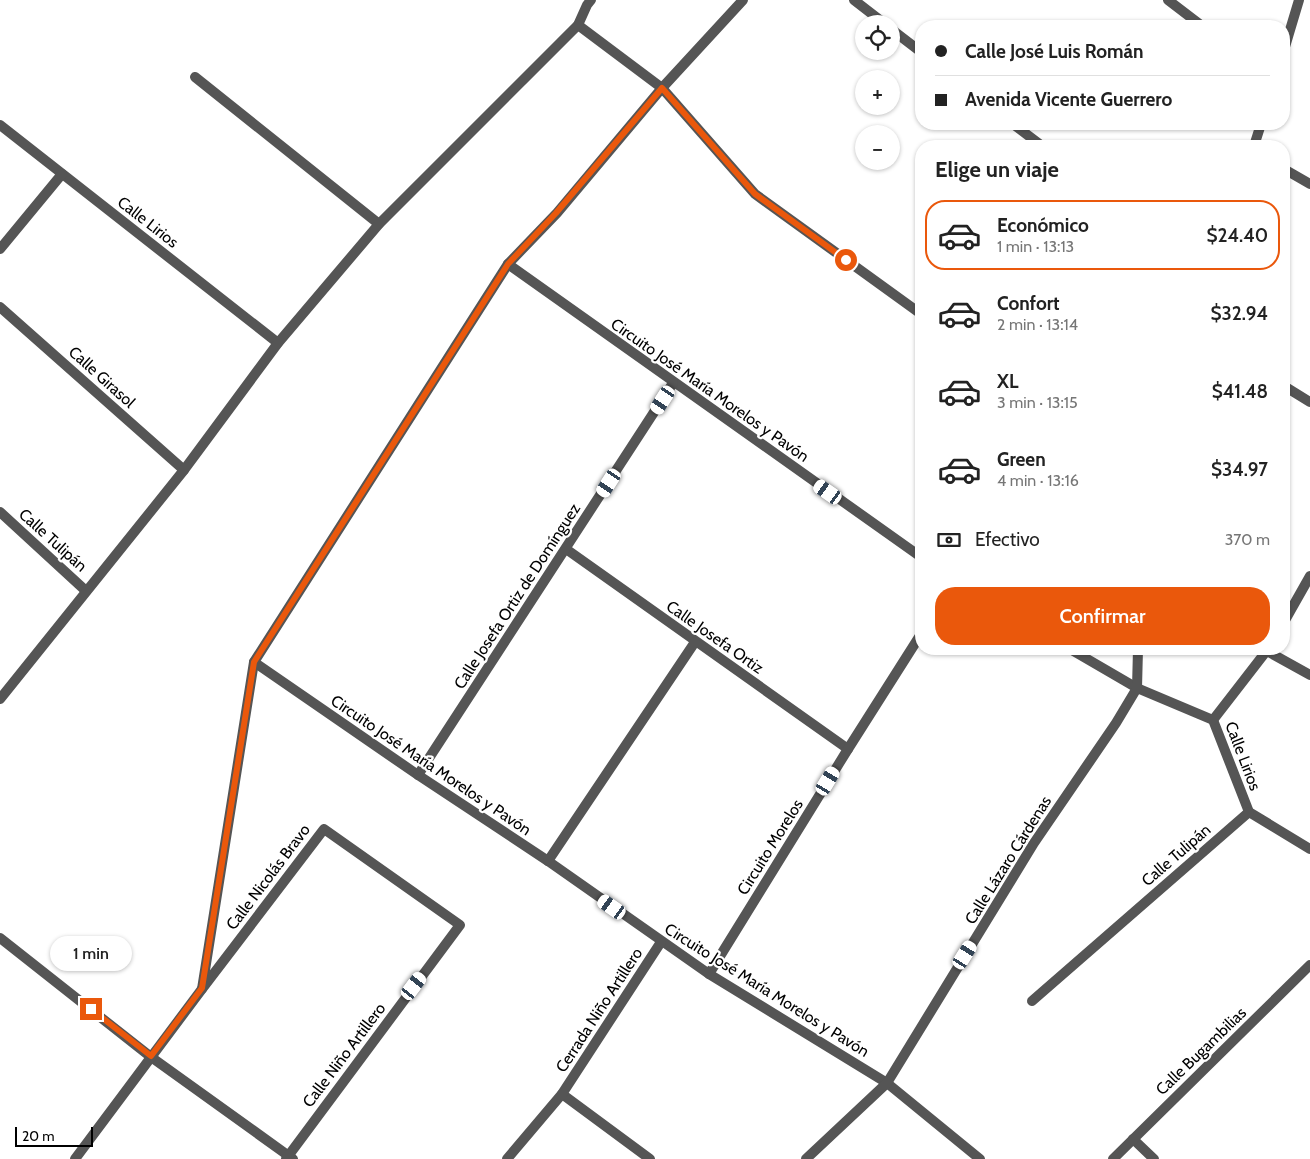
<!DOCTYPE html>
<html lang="es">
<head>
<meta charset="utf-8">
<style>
	body { margin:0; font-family:Cabin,sans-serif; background:#f2f2f2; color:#222; height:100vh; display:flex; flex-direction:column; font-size:19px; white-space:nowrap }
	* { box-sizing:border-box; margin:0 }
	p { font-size:16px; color:#767676 }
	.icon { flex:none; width:28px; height:28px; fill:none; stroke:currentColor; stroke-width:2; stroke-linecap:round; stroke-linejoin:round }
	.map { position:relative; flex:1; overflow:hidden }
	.sheet { position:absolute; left:915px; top:140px; width:375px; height:515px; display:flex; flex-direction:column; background:#fff; border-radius:20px; box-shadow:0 1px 4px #0004 }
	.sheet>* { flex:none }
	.hud { position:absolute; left:915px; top:20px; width:375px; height:110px; border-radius:20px; box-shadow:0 1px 4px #0004; display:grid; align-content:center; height:110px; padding:0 20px; background:#fff }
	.fabs { position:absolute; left:855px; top:15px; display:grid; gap:10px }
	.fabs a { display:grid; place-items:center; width:45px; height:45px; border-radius:50%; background:#fff; box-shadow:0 1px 4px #0004; font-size:25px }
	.scale { position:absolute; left:15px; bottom:12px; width:78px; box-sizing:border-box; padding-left:5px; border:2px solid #000; border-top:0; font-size:14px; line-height:18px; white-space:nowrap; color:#000; -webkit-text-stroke:4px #fff; paint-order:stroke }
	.end { position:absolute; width:22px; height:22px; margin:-11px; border:6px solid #ea580c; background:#fff; box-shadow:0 0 0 2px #fff }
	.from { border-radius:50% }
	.bubble { position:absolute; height:35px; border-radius:18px; background:#fff; box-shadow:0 1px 4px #0004; font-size:16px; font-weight:600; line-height:35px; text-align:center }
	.car { position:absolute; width:15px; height:30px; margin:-15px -8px; border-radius:6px; box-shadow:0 0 4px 1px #0007; background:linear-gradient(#fff 24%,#345 0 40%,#fff 0 76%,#345 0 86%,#fff 0) }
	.hud b { display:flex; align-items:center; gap:18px; height:48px; font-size:19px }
	.hud b+b { border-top:1px solid #e0e0e0 }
	.hud i { width:12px; height:12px; background:#222 }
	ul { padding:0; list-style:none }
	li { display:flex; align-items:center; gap:15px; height:70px; margin:0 10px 8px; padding:0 10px; border:2px solid transparent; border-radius:20px }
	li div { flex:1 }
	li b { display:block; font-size:19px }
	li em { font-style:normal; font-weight:600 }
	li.selected { border-color:#ea580c }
	li>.icon { width:45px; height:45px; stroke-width:1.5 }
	h2 { padding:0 20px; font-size:22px; line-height:60px }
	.pay { display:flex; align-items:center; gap:12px; height:55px; padding:0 20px; font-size:19px }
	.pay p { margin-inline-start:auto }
	.button { display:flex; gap:10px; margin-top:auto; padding:10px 20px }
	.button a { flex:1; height:58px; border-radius:20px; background:#ea580c; color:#fff; font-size:20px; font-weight:600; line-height:58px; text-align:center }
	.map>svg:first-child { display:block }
</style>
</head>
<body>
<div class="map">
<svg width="1310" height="1159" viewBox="0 0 1310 1159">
	<rect width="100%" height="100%" fill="#fff"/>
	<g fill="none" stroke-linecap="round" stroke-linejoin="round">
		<g stroke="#555" stroke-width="10">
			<path d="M854,0L885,24"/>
			<path d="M1168,0L1202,26"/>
			<path d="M578,25L662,88L755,194L921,314"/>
			<path d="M891,29L921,52"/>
			<path d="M1284,50L1299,0"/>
			<path d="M195,77L379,224"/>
			<path d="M1013,124L1042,146"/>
			<path d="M0,125L278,343"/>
			<path d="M1254,146L1261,124"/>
			<path d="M1284,169L1310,184"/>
			<path d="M0,249L62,174"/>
			<path d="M508,264L921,557"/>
			<path d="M0,307L184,470"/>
			<path d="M1284,386L1310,402"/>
			<path d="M0,512L86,591"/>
			<path d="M566,549L848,749"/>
			<path d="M1284,622L1310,576"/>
			<path d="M1070,649L1137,688L1213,720L1249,812L1310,849"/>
			<path d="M1267,651L1310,675"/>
			<path d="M254,662L418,775L548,861L709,974L887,1083L980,1159"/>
			<path d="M0,699L184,470L278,343L379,224L578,25L587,5L591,0"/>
			<path d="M1213,720L1268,649"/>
			<path d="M418,775L673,383"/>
			<path d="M548,861L695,642"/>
			<path d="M0,938L151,1057L293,1159"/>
			<path d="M709,974L848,749L921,634"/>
			<path d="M202,989L254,662L508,264L557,213L662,88L743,0"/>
			<path d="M1032,1001L1249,812"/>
			<path d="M562,1094L650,1159"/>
			<path d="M1133,1139L1154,1159"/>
			<path d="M75,1159L202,989L324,829L460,925L286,1159"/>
			<path d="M507,1159L562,1094L661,942"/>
			<path d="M806,1159L887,1083L1034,843L1116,723L1137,688L1138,649"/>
			<path d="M1113,1159L1310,965"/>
		</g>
	</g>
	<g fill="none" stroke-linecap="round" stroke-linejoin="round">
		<path stroke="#ea580c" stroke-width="6" d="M91,1009L151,1056L202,988L254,662L508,264L556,213L662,88L755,194L846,260"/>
	</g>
	<g text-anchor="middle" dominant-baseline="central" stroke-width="4.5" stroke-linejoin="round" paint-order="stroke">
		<g font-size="16" fill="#000" stroke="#fff">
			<text transform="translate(148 222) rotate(38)">Calle Lirios</text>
			<text transform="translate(102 377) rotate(42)">Calle Girasol</text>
			<text transform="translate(710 390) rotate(35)">Circuito José María Morelos y Pavón</text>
			<text transform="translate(53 540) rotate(42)">Calle Tulipán</text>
			<text transform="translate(517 596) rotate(-57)">Calle Josefa Ortiz de Domínguez</text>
			<text transform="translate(715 637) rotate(35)">Calle Josefa Ortiz</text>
			<text transform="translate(1243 756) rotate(69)">Calle Lirios</text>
			<text transform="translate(431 765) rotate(34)">Circuito José María Morelos y Pavón</text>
			<text transform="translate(770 847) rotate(-58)">Circuito Morelos</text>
			<text transform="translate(1176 855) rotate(-41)">Calle Tulipán</text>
			<text transform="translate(1008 860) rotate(-58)">Calle Lázaro Cárdenas</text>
			<text transform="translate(268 877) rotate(-53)">Calle Nicolás Bravo</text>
			<text transform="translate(767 990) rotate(32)">Circuito José María Morelos y Pavón</text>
			<text transform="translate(599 1010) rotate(-57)">Cerrada Niño Artillero</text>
			<text transform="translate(1201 1051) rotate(-44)">Calle Bugambilias</text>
			<text transform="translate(344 1055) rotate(-53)">Calle Niño Artillero</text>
		</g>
	</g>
</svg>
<div class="fabs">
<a><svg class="icon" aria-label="locate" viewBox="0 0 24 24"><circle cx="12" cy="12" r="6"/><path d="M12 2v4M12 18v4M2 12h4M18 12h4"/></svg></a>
<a>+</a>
<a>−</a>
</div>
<div class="scale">20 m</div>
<i class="end from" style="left:846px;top:260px"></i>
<i class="end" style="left:91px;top:1009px"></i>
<div class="bubble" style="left:50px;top:936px;width:82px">1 min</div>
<i class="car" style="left:663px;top:400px;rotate:213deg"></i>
<i class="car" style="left:609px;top:483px;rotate:213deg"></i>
<i class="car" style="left:828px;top:492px;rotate:305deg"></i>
<i class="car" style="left:828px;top:781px;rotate:31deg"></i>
<i class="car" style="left:612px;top:907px;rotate:305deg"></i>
<i class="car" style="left:965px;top:955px;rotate:32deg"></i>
<i class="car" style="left:414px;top:986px;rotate:37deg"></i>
<div class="hud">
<b><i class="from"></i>Calle José Luis Román</b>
<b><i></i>Avenida Vicente Guerrero</b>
</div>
<section class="sheet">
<h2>Elige un viaje</h2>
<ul>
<li class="selected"><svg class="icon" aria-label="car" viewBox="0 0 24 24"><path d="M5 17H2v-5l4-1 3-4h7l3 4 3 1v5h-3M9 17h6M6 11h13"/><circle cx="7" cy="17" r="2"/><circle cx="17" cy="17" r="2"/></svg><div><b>Económico</b><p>1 min · 13:13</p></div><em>$24.40</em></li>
<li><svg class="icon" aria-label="car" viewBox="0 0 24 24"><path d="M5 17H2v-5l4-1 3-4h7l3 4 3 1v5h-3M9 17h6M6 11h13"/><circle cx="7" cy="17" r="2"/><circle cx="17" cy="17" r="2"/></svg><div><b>Confort</b><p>2 min · 13:14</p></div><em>$32.94</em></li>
<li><svg class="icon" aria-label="car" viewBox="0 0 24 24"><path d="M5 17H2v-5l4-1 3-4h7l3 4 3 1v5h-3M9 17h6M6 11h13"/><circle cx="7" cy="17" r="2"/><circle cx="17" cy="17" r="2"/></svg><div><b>XL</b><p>3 min · 13:15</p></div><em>$41.48</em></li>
<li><svg class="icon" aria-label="car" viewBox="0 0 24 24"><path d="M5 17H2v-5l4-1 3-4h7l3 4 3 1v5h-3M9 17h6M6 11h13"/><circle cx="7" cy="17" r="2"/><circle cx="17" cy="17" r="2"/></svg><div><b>Green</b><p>4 min · 13:16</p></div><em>$34.97</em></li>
</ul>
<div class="pay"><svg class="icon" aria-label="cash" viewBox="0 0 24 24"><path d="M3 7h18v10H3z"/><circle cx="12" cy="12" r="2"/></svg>Efectivo<p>370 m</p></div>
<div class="button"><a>Confirmar</a></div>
</section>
</div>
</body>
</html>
